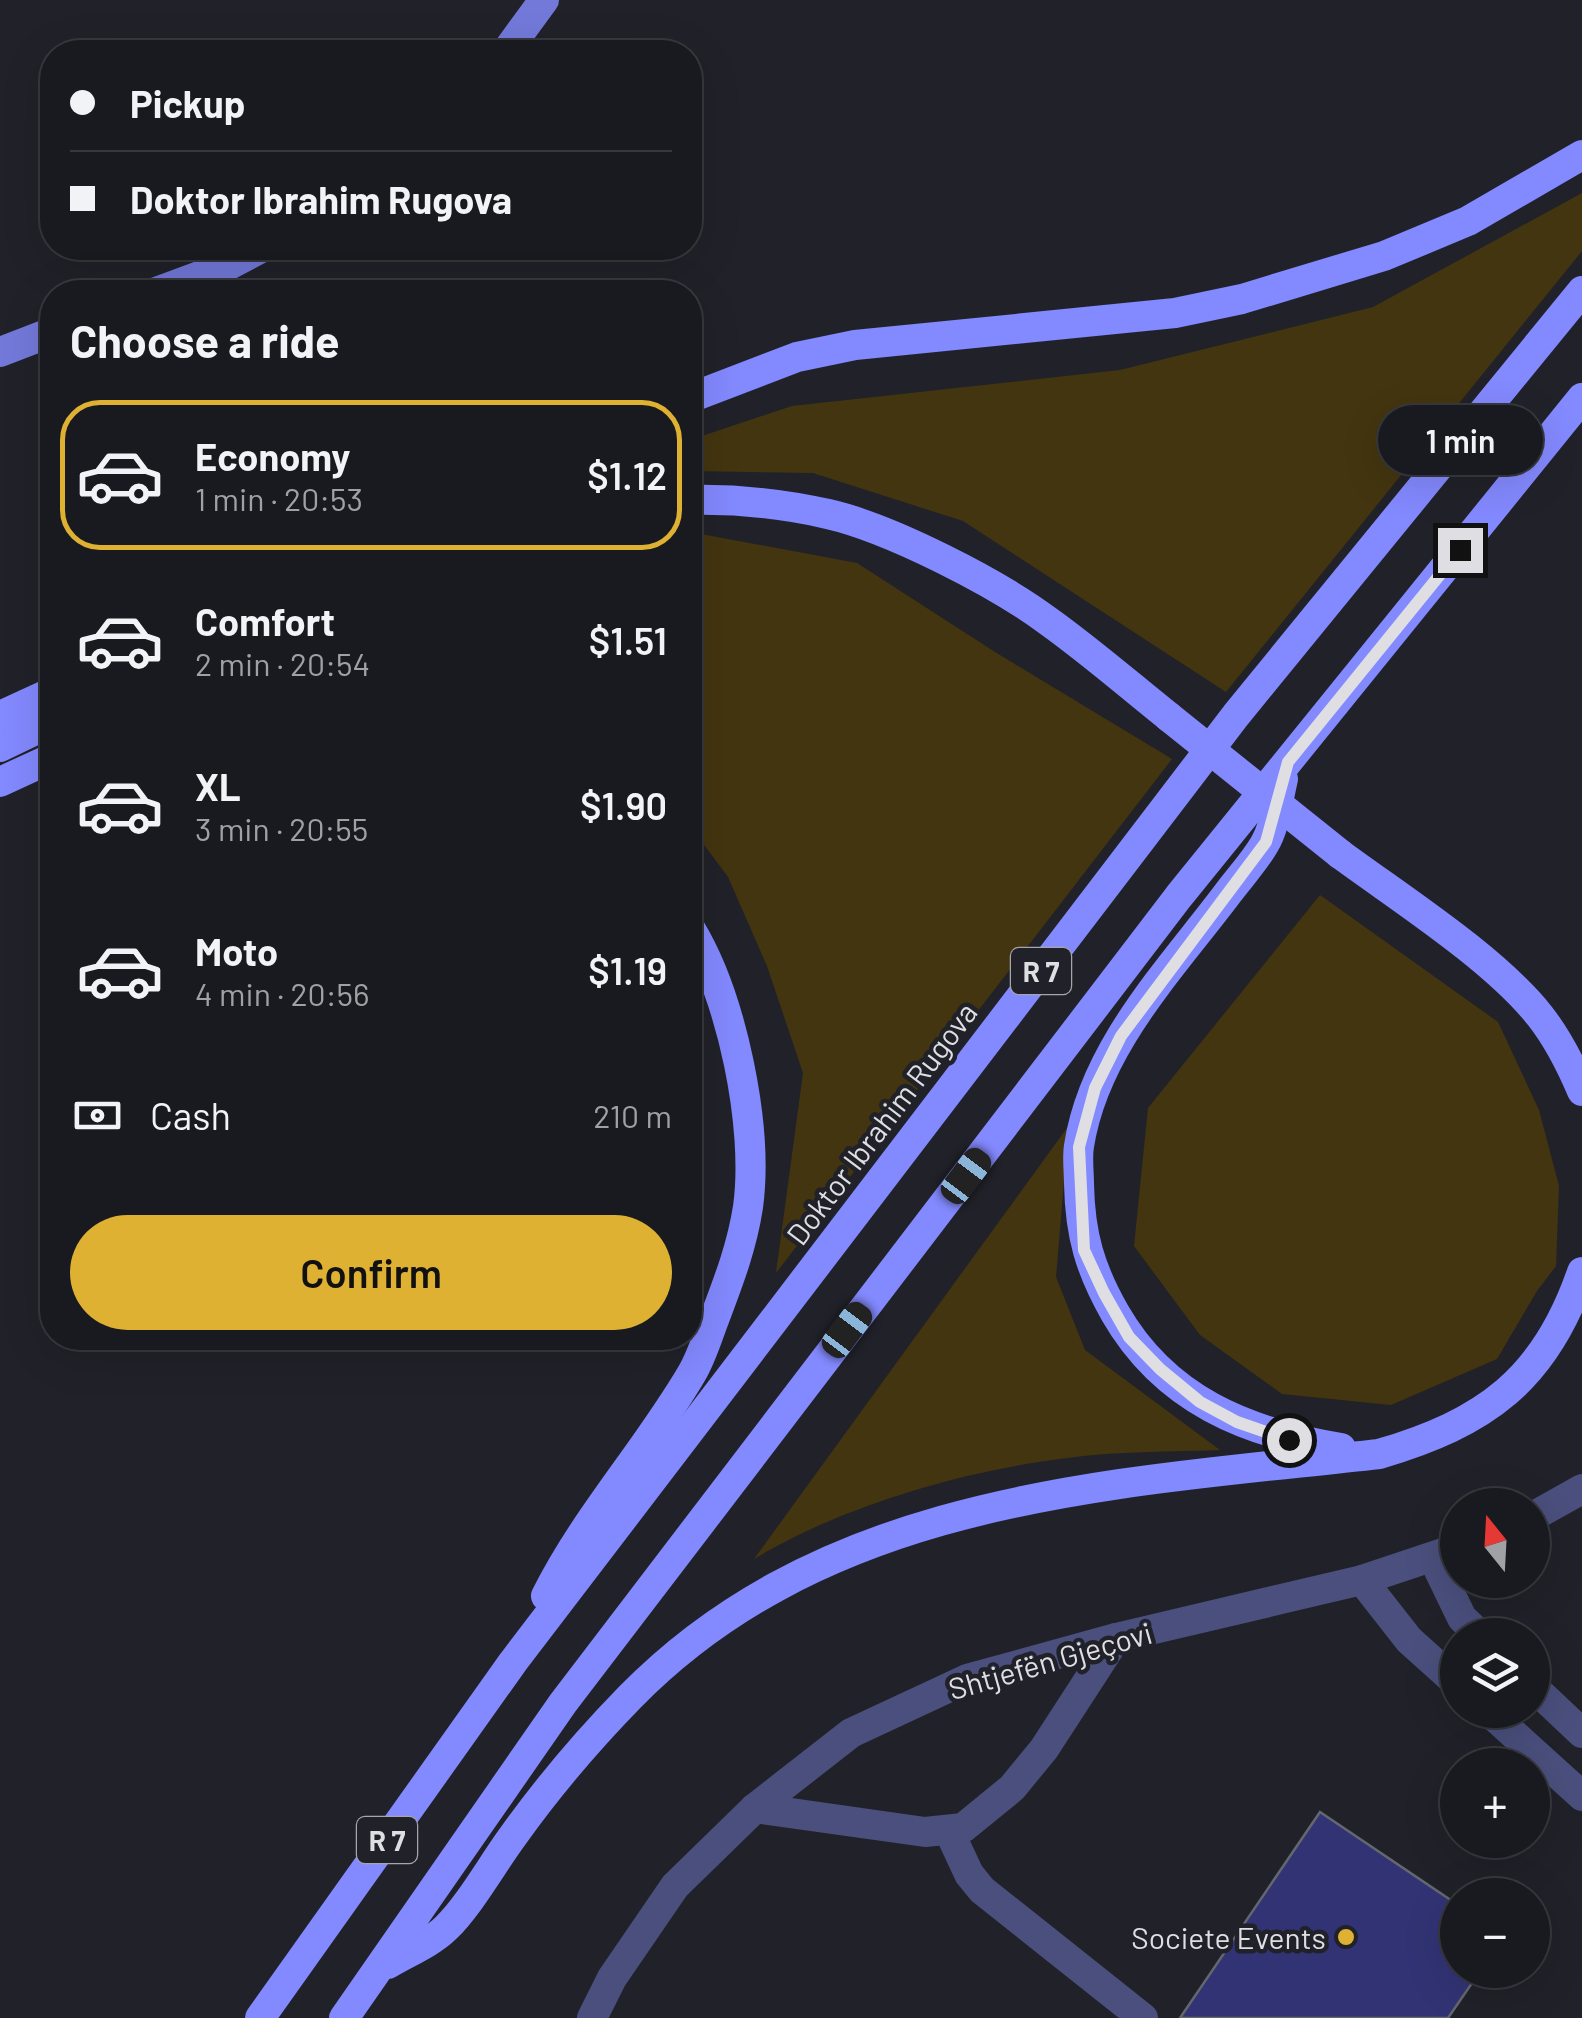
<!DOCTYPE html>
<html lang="en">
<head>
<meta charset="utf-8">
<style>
	body { margin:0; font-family:Barlow,sans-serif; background:#26272c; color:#f1f3f6; height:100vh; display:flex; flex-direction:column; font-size:38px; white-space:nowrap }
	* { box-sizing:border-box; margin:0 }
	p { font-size:32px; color:#9fa1a4 }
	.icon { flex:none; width:55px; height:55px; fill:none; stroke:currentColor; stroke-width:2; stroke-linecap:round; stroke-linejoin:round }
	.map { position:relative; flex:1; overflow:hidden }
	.panel { position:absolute; left:40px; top:280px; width:662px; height:1070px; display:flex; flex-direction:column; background:#191a1f; border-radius:40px; box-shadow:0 10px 40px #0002,0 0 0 2px #37383d }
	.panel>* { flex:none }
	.hud { position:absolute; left:40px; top:40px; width:662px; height:220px; border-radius:40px; box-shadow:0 10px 40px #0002,0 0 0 2px #37383d; display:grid; align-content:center; height:220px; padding:0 30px; background:#191a1f }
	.needle { width:65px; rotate:342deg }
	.controls { position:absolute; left:1440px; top:1488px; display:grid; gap:20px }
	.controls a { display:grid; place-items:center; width:110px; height:110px; border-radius:50%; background:#191a1f; box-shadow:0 10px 40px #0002,0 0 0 2px #37383d; font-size:50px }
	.end { position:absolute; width:45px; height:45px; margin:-22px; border:12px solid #dedee3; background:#111; box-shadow:0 0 0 5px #111 }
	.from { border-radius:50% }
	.bubble { position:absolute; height:70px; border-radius:35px; background:#191a1f; box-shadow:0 10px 40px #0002,0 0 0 2px #37383d; font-size:32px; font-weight:600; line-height:70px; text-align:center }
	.car { position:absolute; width:30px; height:60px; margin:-30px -15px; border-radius:12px; box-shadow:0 0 8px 2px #0007; background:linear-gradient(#222 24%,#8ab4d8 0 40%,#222 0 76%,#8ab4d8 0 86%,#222 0) }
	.hud b { display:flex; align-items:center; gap:35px; height:95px; font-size:38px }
	.hud b+b { border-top:2px solid #37383d }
	.hud i { width:25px; height:25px; background:#f1f3f6 }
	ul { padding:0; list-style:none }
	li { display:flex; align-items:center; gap:30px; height:150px; margin:0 20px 15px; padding:0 10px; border:5px solid transparent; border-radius:40px }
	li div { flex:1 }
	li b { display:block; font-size:38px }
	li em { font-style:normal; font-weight:600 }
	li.on { border-color:#deb133 }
	li>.icon { width:90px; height:90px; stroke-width:1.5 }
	h2 { padding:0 30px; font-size:45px; line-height:120px }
	.pay { display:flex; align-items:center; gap:25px; height:110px; padding:0 30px; font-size:38px }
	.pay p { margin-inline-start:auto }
	.cta { display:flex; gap:20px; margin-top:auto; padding:20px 30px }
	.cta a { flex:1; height:115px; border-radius:60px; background:#deb133; color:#111; font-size:40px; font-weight:600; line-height:115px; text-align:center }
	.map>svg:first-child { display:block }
</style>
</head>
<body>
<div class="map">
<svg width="1582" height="2018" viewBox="0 0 1582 2018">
	<rect width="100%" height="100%" fill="#212229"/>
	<g fill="#43350f">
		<path d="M1582,193V251L1226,692L963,521L813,473L690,471V440L792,406L1120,370L1373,307Z"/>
		<path d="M690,532L857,563L995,652L1172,759L776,1273L803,1073L767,966L728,877L690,826Z"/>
		<path d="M1320,895L1498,1022L1539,1110L1559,1186L1556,1266L1537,1291L1497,1359L1391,1405L1282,1394L1200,1335L1134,1246L1148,1108Z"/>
		<path d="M1075,1117L1065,1170L1056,1277L1085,1350L1220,1450C1169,1452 1117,1451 1067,1458C963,1471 844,1505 754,1559Z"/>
	</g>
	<path fill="#323374" stroke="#65676f" stroke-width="2.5" d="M1320,1812L1458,1905V1970H1481L1448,2018H1180Z"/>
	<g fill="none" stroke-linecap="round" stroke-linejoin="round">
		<g stroke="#4a4f7d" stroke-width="30">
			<path d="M1532,1517L1582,1489"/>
			<path d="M1433,1558L1462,1618L1480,1635"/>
			<path d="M1362,1580L1409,1640L1458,1684"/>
			<path d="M1532,1686L1582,1733"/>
			<path d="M1487,1710L1582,1796"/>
			<path d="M755,1808L925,1832L963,1828L1012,1788L1044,1749L1116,1638"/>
			<path d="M949,1831L969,1874L982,1890L1143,2018"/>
			<path d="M592,2018L612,1978L675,1886L755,1808L851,1733L967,1679L1116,1638L1362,1580L1458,1548"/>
		</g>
		<g stroke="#7379d9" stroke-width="30">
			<path d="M506,52L544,0"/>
			<path d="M156,292L229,265L261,248"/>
			<path d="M0,352L52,332"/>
		</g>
		<g stroke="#8389fe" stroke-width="30">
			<path d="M690,398L797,357L855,345L1175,313L1242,299L1384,256L1468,221L1582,155"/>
			<path d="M690,500C735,499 784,504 828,514C890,528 997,583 1048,621C1090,651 1129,685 1169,717"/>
			<path d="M0,716L52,692"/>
			<path d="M0,747L52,722"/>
			<path d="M1283,779C1278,800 1275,827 1264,845C1254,862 1240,877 1228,893C1170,970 1094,1048 1079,1146C1077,1158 1079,1172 1079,1184C1080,1235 1090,1269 1115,1313C1165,1400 1247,1433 1341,1448"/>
			<path d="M0,782L52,758"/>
			<path d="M1340,854C1401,899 1494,958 1540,1016C1558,1039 1571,1065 1582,1091"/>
			<path d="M546,1596C586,1516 647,1450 692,1373C702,1356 708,1335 715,1317C729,1280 742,1246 748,1207C759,1127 732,997 690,928"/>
			<path d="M388,1964C406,1953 431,1943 446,1928C469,1906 493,1863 513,1836C548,1787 588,1740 630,1697C829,1494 1114,1484 1379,1454C1485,1423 1545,1380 1582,1272"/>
			<path d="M260,2018L513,1662L1236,715L1582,291"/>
			<path d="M344,2018L563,1703L1179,896L1582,398"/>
		</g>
		<path stroke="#8389fe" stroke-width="30" d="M1169,717L1340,854"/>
	</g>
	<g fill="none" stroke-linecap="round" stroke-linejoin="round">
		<path stroke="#dedee3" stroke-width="12" d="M1289,1440L1237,1422L1200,1402L1160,1369L1129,1337L1104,1293L1084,1250L1079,1147L1095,1088L1121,1036L1266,842L1288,762L1460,550"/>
	</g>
	<circle fill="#deb133" stroke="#212229" stroke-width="4" cx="1346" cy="1937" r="10"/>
	<g text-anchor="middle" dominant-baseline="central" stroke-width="9" stroke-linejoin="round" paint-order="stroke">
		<g fill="#212229" stroke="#a5a6ab" stroke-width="2.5">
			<rect x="1011" y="948" width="60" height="46" rx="8"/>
			<rect x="357" y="1817" width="60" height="46" rx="8"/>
		</g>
		<g font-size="28" font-weight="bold" fill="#dedee3">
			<text x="1041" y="971">R 7</text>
			<text x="387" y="1840">R 7</text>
		</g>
		<g font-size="30" fill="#dedee3" stroke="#212229">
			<text transform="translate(881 1123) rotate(-53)">Doktor Ibrahim Rugova</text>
			<text transform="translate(1050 1660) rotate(-16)">Shtjefën Gjeçovi</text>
		</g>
		<g font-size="30" fill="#dedee3" stroke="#212229" text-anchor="end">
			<text x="1326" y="1937">Societe Events</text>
		</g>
	</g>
</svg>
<div class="controls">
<a><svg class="needle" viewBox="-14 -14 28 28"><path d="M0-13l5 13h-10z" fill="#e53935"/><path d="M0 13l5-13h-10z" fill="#9fa1a4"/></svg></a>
<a><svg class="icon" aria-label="layers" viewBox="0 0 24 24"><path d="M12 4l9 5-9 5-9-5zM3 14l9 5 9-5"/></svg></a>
<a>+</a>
<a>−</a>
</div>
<i class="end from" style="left:1289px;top:1440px"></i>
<i class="end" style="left:1460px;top:550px"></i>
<div class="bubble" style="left:1378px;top:405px;width:165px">1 min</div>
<i class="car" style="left:966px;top:1176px;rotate:37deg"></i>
<i class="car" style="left:847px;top:1330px;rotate:37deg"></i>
<div class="hud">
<b><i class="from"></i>Pickup</b>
<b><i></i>Doktor Ibrahim Rugova</b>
</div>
<section class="panel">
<h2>Choose a ride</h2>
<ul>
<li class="on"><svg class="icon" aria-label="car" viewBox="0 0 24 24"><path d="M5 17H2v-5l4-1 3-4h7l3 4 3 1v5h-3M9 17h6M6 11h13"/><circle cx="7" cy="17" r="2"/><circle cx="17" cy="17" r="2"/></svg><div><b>Economy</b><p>1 min · 20:53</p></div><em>$1.12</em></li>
<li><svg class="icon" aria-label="car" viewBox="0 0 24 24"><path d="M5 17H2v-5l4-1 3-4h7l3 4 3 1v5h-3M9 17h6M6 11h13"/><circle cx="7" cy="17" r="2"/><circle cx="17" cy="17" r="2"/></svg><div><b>Comfort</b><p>2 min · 20:54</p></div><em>$1.51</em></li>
<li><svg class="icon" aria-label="car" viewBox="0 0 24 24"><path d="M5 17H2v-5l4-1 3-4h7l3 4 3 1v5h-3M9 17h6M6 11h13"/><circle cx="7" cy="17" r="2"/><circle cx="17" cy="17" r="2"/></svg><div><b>XL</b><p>3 min · 20:55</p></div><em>$1.90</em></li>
<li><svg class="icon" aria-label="car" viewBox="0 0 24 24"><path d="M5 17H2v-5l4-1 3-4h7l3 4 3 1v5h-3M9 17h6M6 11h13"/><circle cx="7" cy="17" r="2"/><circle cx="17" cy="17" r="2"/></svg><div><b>Moto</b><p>4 min · 20:56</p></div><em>$1.19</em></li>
</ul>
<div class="pay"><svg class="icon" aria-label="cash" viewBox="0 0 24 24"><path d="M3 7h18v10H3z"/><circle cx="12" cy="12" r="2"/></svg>Cash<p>210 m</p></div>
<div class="cta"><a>Confirm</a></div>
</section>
</div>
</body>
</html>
